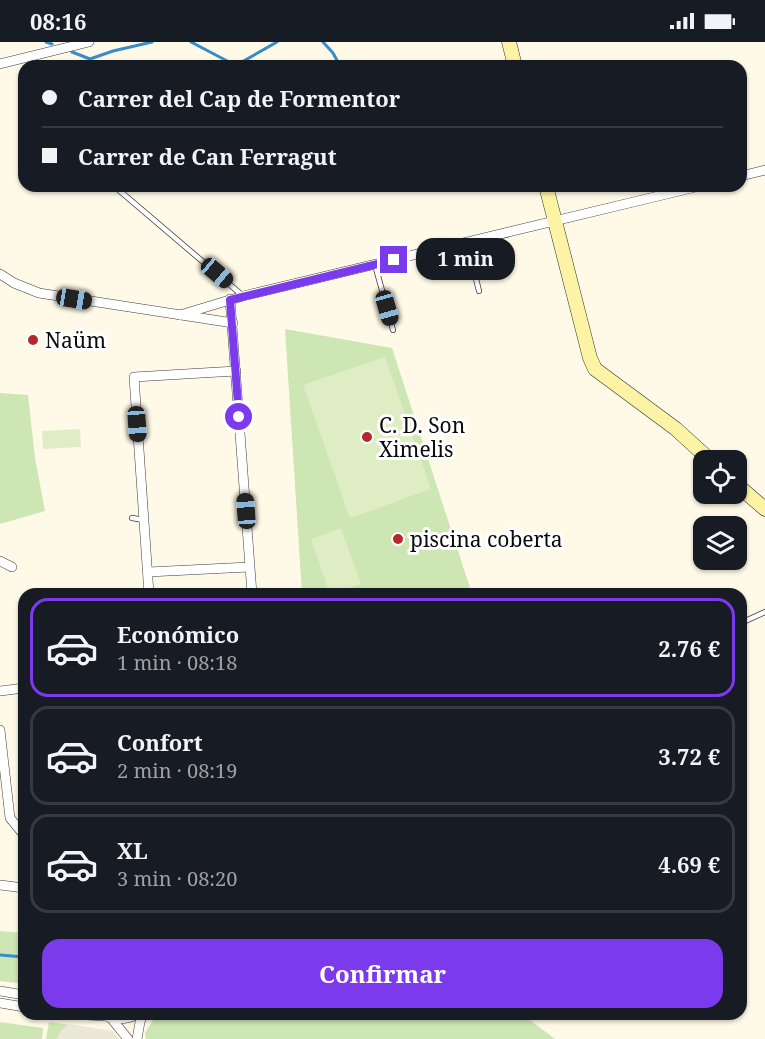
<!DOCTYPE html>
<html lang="es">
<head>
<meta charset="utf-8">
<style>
	body { margin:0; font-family:"Noto Serif",serif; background:#242831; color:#f1f3f6; height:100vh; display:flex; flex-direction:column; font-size:22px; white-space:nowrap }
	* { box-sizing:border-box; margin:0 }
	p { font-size:20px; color:#9ea1a6 }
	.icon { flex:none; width:33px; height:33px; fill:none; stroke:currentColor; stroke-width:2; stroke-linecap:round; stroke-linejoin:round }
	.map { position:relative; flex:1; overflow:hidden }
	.details { position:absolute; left:18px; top:546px; width:729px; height:432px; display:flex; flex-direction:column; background:#171b24; border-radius:18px; box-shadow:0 2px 4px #0004 }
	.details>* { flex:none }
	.guide { position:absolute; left:18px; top:18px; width:729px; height:132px; border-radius:18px; box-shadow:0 2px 4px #0004; display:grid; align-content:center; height:132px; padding:0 24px; background:#171b24 }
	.buttons { position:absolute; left:693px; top:408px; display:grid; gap:12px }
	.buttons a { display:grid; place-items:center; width:54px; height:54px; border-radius:12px; background:#171b24; box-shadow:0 2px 4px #0004; font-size:30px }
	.end { position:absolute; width:27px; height:27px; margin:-14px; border:8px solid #7c3aed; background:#fff; box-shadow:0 0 0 3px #fff }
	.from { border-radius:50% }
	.bubble { position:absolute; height:42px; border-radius:18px; background:#171b24; box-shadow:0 2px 4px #0004; font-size:20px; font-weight:700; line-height:42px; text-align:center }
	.car { position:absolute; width:18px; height:36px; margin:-18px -9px; border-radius:8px; box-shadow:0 0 4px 2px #0007; background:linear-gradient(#222 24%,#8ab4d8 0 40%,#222 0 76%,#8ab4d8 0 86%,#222 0) }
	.guide b { display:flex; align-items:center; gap:21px; height:57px; font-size:22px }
	.guide b+b { border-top:2px solid #363941 }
	.guide i { width:15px; height:15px; background:#f1f3f6 }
	ul { padding:10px 0 0; list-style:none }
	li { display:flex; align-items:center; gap:18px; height:99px; margin:0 12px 9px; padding:0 12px; border:3px solid #363941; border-radius:18px }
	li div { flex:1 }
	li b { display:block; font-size:22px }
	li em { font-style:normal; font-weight:700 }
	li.current { border-color:#7c3aed }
	li>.icon { width:54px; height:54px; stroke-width:1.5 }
	.button { display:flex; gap:12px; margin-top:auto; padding:12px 24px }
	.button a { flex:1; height:69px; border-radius:18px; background:#7c3aed; color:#fff; font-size:24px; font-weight:700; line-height:69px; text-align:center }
	.status { display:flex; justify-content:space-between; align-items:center; height:42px; padding:0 30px; background:#171b24; direction:ltr }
	.status svg { height:16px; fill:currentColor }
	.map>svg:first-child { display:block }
</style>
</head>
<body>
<div class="status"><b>08:16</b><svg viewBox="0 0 49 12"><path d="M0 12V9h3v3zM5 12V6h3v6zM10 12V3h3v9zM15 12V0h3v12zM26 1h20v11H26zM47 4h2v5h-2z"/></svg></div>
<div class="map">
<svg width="765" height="997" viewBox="0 0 765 997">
	<rect width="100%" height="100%" fill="#fefae7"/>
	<g fill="#cde6b3">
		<path d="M285,287L392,306L472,552H302Z"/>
		<path d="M0,351L28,353L35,416L45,469L0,482Z"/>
		<path d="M0,889L24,891V942L0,939Z"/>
		<path d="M157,972H522L555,997H146L145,991Z"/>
		<path d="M0,980L43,986L42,997H0Z"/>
		<path d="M49,980L112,989L119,997H46Z"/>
	</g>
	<g fill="#dfedc5">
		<path d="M385,315L431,447L350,476L303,343Z"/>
		<path d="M80,387L81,405L43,407L42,389Z"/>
		<path d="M341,486L361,542L330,552L311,497Z"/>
	</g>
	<path fill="#ebe7d9" d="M69,982L112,989L119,997H56L62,988Z"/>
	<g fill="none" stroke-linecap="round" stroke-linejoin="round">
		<g stroke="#388cc7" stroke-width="3">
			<path d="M46,0L52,2"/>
			<path d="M191,0L231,21H240L277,0"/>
			<path d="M323,0L333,11L340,24"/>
			<path d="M72,10L90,17L113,9L152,0"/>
			<path d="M0,913L24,915"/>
		</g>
		<defs>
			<g id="lane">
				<path d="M114,144L242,253"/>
				<path d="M467,200L479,249"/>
				<path d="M375,223L393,288"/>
				<path d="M132,476L144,478"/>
				<path d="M741,581L765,570"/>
			</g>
			<g id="street">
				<path d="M0,22L89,0"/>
				<path d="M741,134L765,128"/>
				<path d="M0,232L14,241L39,251L233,281"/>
				<path d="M230,257L252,552"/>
				<path d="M180,273L243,254L700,144"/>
				<path d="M0,519L12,525"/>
				<path d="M148,530L249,525"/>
				<path d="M149,552L134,335L236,329"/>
				<path d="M0,649L24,646"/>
				<path d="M0,688L10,776L24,793"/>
				<path d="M0,843L24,846"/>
				<path d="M0,949L24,953"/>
				<path d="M0,961L24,965"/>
				<path d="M70,972L105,974"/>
				<path d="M102,972C114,979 126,978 139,972"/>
				<path d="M111,976L128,997"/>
				<path d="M137,997L140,980L143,972"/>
			</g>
			<g id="secondary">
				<path d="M509,0L515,24"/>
				<path d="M546,144L590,316L595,327L676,387L710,418"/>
				<path d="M736,442L765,467"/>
			</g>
		</defs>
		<use href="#lane" stroke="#3c3c3c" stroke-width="6"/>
		<use href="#street" stroke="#3c3c3c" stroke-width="10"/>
		<use href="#secondary" stroke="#2b2b2b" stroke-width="15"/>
		<use href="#lane" stroke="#fff" stroke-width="4.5"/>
		<use href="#street" stroke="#fff" stroke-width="9"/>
		<use href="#secondary" stroke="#fcf3a4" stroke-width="14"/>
	</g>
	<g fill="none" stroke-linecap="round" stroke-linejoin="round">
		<path stroke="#7c3aed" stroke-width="8" d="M239,375L230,258L394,218"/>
	</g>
	<g fill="#b2292e" stroke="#fff" stroke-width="2">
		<circle cx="33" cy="298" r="6"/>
		<circle cx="367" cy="395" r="6"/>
		<circle cx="398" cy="497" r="6"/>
	</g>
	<g text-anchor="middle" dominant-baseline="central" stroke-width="6" stroke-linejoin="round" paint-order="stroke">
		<g font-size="21" fill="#090909" stroke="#fff" text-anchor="start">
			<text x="45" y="298">Naüm</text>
			<text x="379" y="383">C. D. Son<tspan x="379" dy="24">Ximelis</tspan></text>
			<text x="410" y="497">piscina coberta</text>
		</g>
	</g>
</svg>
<div class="buttons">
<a><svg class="icon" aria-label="locate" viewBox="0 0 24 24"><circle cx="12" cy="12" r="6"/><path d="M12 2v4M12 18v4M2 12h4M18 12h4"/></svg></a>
<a><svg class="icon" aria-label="layers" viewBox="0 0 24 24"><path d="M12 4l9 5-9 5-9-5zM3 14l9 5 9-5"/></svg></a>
</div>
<i class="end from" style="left:239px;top:375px"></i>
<i class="end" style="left:394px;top:218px"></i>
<div class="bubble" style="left:416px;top:196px;width:99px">1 min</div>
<i class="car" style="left:217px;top:231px;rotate:130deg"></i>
<i class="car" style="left:74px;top:257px;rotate:99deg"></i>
<i class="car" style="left:387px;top:266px;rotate:164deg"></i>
<i class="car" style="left:137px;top:382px;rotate:176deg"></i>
<i class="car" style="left:246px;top:469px;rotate:356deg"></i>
<div class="guide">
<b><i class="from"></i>Carrer del Cap de Formentor</b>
<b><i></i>Carrer de Can Ferragut</b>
</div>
<section class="details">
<ul>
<li class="current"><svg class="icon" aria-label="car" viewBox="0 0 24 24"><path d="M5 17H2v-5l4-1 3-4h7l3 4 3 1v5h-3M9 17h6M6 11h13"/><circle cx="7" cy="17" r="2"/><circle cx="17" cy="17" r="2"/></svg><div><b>Económico</b><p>1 min · 08:18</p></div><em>2.76 €</em></li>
<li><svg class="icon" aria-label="car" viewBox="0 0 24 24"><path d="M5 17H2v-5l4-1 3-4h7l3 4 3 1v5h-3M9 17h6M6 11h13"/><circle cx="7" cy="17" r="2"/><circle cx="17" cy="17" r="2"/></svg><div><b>Confort</b><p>2 min · 08:19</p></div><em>3.72 €</em></li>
<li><svg class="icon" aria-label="car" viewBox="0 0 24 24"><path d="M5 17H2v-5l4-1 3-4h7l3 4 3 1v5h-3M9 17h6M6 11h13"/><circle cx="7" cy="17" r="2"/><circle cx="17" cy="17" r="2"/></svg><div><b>XL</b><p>3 min · 08:20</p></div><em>4.69 €</em></li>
</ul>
<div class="button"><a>Confirmar</a></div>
</section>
</div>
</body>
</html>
